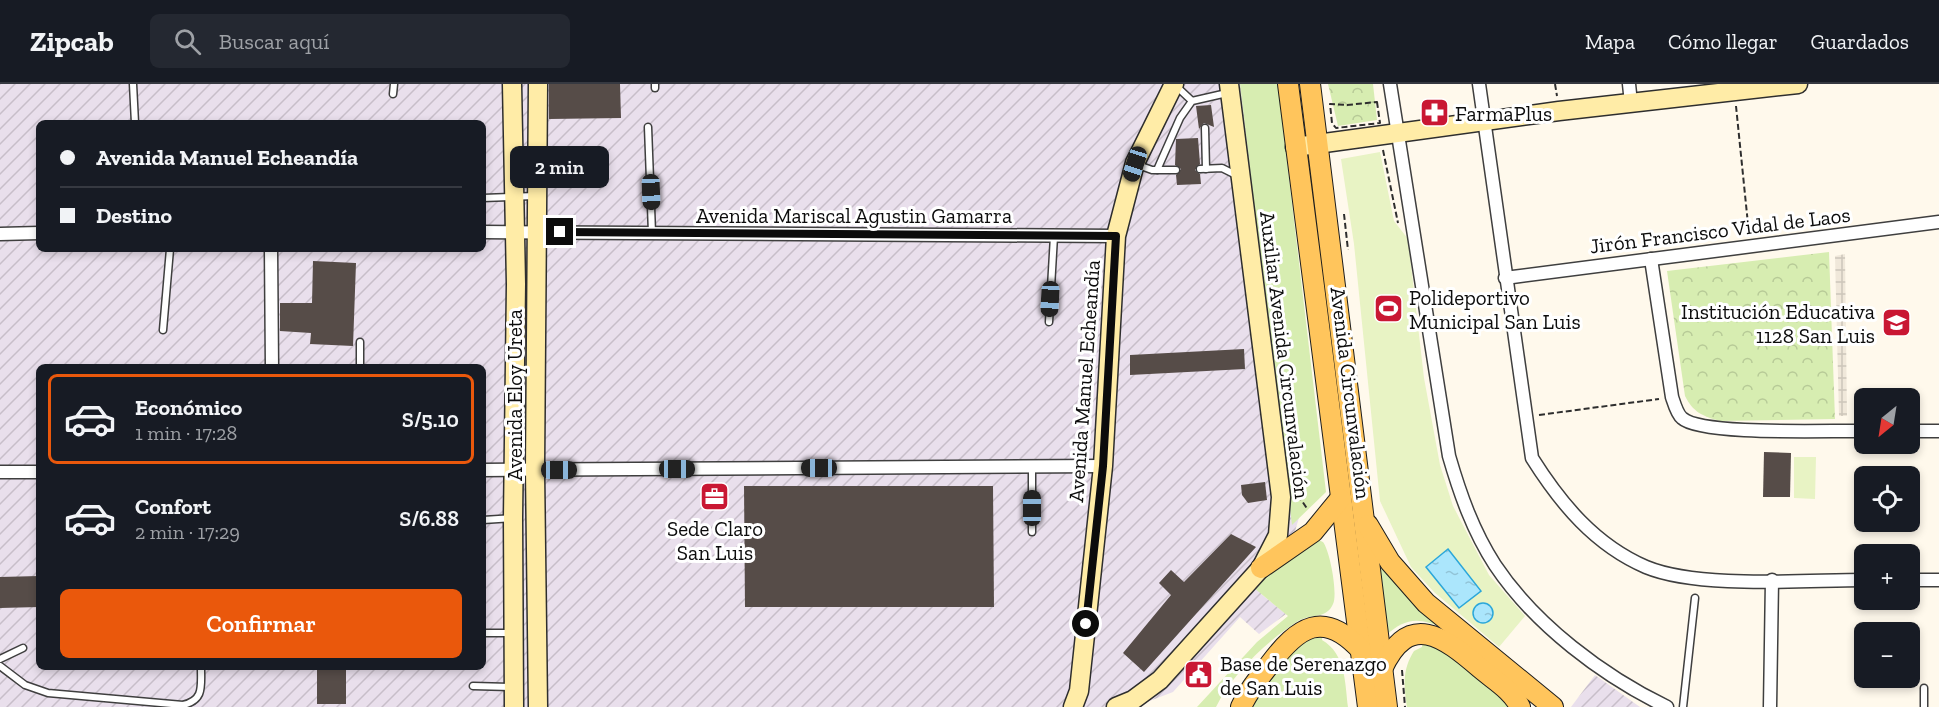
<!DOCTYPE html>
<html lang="es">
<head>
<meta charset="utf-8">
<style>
	body { margin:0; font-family:"Zilla Slab",serif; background:#242831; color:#f1f3f6; height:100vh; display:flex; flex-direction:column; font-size:22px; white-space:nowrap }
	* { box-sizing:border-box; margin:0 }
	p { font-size:20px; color:#9ea1a6 }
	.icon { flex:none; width:33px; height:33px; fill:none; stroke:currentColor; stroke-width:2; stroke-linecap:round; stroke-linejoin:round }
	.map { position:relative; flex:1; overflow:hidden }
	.side { position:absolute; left:36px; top:280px; width:450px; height:306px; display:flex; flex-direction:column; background:#171b24; border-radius:9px; box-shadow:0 3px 9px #0003 }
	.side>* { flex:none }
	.guide { position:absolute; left:36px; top:36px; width:450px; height:132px; border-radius:9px; box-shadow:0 3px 9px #0003; display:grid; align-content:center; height:132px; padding:0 24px; background:#171b24 }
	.needle { width:39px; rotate:210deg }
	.fabs { position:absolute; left:1854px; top:304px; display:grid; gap:12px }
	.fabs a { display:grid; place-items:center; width:66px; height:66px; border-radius:9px; background:#171b24; box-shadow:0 3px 9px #0003; font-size:30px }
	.end { position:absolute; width:27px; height:27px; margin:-14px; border:8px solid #0c0c0c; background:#fff; box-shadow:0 0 0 3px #fff }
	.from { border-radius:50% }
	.bubble { position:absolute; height:42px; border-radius:9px; background:#171b24; box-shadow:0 3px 9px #0003; font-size:20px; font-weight:600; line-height:42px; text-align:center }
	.car { position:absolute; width:18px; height:36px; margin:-18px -9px; border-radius:8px; box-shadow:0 0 4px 2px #0007; background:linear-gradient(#222 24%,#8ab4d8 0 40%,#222 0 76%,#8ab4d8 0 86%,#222 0) }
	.guide b { display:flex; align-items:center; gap:21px; height:57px; font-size:22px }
	.guide b+b { border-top:2px solid #363941 }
	.guide i { width:15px; height:15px; background:#f1f3f6 }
	ul { padding:10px 0 0; list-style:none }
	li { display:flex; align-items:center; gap:18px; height:90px; margin:0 12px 9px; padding:0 12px; border:3px solid transparent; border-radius:9px }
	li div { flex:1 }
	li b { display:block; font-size:22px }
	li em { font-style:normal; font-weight:600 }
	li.on { border-color:#ea580c }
	li>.icon { width:54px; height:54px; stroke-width:1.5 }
	.primary-button { display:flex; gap:12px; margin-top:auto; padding:12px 24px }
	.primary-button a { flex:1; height:69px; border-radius:9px; background:#ea580c; color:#fff; font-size:24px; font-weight:600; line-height:69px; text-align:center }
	header { display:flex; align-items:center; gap:36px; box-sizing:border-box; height:84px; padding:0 30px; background:#171b24; border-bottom:2px solid #363941 }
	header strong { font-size:28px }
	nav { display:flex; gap:33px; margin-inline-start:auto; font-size:21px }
	.search { width:420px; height:54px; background:#242831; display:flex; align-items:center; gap:15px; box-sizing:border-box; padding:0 21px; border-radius:9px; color:#9ea1a6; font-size:22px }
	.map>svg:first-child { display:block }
</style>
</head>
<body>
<header>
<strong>Zipcab</strong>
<div class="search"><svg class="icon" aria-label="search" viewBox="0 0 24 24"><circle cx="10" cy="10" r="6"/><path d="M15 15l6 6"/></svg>Buscar aquí</div>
<nav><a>Mapa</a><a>Cómo llegar</a><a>Guardados</a></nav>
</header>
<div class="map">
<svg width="1939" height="623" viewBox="0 0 1939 623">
	<defs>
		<pattern id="industrial-furrows" width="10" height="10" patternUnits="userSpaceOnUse" patternTransform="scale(1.5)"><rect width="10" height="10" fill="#e9dfec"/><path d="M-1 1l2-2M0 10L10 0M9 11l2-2" fill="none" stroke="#c7bec9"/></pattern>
		<pattern id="park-crowns" width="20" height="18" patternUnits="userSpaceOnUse" patternTransform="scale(1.5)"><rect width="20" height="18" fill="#d7edb1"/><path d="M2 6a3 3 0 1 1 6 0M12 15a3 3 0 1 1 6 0" fill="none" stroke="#b7ca97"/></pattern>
		<pattern id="plaza-grid" width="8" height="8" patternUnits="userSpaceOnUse" patternTransform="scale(1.5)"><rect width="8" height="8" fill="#f0e8da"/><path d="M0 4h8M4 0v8" fill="none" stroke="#cdc6ba"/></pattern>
		<pattern id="water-ripples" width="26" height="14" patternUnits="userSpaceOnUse" patternTransform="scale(1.5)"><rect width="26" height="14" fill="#abe6fc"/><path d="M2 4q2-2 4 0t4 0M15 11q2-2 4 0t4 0" fill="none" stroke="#92c4d7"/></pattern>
	</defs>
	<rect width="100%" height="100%" fill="#fff9ec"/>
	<g fill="url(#industrial-furrows)" fill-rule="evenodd">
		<path d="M0,0H1256L1310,396L1284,485L1261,510L1286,530L1259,550L1240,533L1173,608L1134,623H0ZM39,39H483V165H39ZM39,284H483V584H39Z"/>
		<path d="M1595,591L1640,623H1641H1571Z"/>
	</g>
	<g fill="#d7edb1">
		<path d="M1240,0H1278L1326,408L1292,441Z"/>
		<path d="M1316,455L1323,458C1330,467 1338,510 1333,520C1327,535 1310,530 1298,537C1267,557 1232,590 1216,623H1197L1257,558L1288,532L1254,504L1270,487Z"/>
		<path d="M1373,460L1445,545C1419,533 1406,533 1384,553Z"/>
		<path d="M1322,550V556C1346,570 1345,599 1348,623H1247L1293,557Z"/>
		<path d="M1423,556H1429L1484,595L1510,623H1407C1404,601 1402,586 1414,567L1422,563Z"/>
	</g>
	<g fill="url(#park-crowns)">
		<path d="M1328,0H1373L1377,36L1338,42Z"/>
		<path d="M1829,168L1835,335L1720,337C1702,332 1693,328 1685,312L1667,187Z"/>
	</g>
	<g fill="#e8f3c4">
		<path d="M1380,68L1394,137L1408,155L1424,294L1440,381L1453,422L1489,491L1525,532L1499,563L1434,508L1411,483L1380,417L1354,160L1341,75Z"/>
		<path d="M1794,373H1816L1815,415L1794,414Z"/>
	</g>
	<path fill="url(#plaza-grid)" d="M1845,170L1847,332H1839L1835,172Z"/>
	<g fill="url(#water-ripples)" stroke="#2ba7da" stroke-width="1.5">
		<path d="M1448,465L1481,507L1459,524L1426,483Z"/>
		<circle cx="1483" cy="529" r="10"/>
	</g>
	<g fill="#564c48">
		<path d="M549,0H620L621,34L549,35Z"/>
		<path d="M1211,21L1214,43L1204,39L1199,45L1196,22Z"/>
		<path d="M1198,54L1200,80L1195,86L1200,90L1201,100L1177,101L1176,91L1181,85L1175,81L1176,55Z"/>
		<path d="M313,177L356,179L353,262L310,260L311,249L280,247V219H312Z"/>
		<path d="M1244,265L1245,285L1130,291V271Z"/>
		<path d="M1764,368L1791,369L1790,413H1763Z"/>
		<path d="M1265,398L1267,416L1248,419L1242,411L1241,401Z"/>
		<path d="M744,402H993L994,523H745Z"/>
		<path d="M1231,450L1256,463L1144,588L1123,569L1171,511L1159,499L1171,486L1184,498Z"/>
		<path d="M39,492V523L0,524V493Z"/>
		<rect x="317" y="584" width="29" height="36"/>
	</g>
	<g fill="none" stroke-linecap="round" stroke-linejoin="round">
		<defs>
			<g id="lane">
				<path d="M133,0L135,39"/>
				<path d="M1175,1L1192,17"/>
				<path d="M655,4V0"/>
				<path d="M393,10L394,0"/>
				<path d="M648,43L652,149"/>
				<path d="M1205,44L1206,85"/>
				<path d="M1138,81L1152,86H1176"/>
				<path d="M1200,85L1222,84L1236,91"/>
				<path d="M1157,86L1180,34L1192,17L1227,9"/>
				<path d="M483,114L534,112"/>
				<path d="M1049,238L1054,152"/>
				<path d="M163,246L170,165"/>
				<path d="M360,258V284"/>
				<path d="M1032,383V448"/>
				<path d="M483,436L512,434"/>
				<path d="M483,549H510"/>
				<path d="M0,575L23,564"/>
				<path d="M0,582L25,601L48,609L183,621C204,616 201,603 201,584"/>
				<path d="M473,602L511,603"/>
				<path d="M1924,604V623"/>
				<path d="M1683,623L1695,514"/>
			</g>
			<g id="street">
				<path d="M1390,0L1449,372C1460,410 1473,447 1495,481C1535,541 1603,592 1667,623"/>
				<path d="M1479,0L1532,374C1561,420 1595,461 1646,483C1699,505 1805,496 1864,496"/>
				<path d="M1629,0L1631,19"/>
				<path d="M483,148L1116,152"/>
				<path d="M0,150L39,149"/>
				<path d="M271,165L272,284"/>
				<path d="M1651,175L1672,313C1674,319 1677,330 1682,334C1701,352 1833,346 1864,347"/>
				<path d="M1505,194L1939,138"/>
				<path d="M1910,347H1939"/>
				<path d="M483,386L1103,382"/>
				<path d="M0,388H39"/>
				<path d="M1910,496H1939"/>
				<path d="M1770,623L1772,496"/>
			</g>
			<g id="secondary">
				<path d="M512,0L516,200L513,434L514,623"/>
				<path d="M538,0L535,386L538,623"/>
				<path d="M1295,63L1559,27L1798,0"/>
				<path d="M1073,623L1079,607L1103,382L1116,152L1135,79L1174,0"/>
				<path d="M1116,623L1133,616L1160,596L1261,484L1278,451L1281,413L1229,0"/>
			</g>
			<g id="primary">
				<path d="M1288,0L1368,623"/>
				<path d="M1310,0L1387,623"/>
				<path d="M1368,441L1390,478L1426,519L1553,623"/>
				<path d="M1261,484L1313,448L1340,415"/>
				<path d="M1382,585C1409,526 1444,553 1480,584C1494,596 1512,606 1520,623"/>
				<path d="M1241,623C1248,607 1259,594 1270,580C1298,543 1323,525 1361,566"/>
			</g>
		</defs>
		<use href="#lane" stroke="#3f3f3f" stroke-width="9"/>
		<use href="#street" stroke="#3f3f3f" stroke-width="15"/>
		<use href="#secondary" stroke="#2e2e2e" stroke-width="21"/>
		<use href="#primary" stroke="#1d1d1d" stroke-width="22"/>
		<g stroke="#2e2e2e" stroke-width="2" stroke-dasharray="6 3" stroke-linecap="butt">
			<path d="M1555,0L1557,12"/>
			<path d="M1377,18L1380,39L1336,44L1332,39L1330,20L1347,21Z"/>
			<path d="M1736,22L1749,150"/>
			<path d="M1383,66L1398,139"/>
			<path d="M1344,130L1348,166"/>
			<path d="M1539,331L1659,315"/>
			<path d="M1298,411L1308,426"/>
			<path d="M1402,586L1405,623"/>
		</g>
		<use href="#lane" stroke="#fff" stroke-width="6"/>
		<use href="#street" stroke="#fff" stroke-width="12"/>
		<use href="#secondary" stroke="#ffeca7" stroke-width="18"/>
		<use href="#primary" stroke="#ffc55c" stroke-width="20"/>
	</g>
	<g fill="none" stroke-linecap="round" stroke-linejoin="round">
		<path stroke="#0c0c0c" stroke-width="8" d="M560,148L1116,152L1103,382L1086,540"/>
	</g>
	<defs>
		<symbol id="pharmacy-square" viewBox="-11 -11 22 22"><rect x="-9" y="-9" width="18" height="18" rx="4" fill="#c91733" stroke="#fff"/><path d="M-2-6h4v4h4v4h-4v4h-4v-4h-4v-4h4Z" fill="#fff"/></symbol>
		<symbol id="stadium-square" viewBox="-11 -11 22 22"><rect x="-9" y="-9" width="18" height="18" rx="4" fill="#c91733" stroke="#fff"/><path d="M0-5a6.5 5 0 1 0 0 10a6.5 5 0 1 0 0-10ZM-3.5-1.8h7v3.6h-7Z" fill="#fff"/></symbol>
		<symbol id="school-square" viewBox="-11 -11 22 22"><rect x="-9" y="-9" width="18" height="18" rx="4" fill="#c91733" stroke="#fff"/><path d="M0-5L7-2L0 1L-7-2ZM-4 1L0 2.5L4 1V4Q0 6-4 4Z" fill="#fff"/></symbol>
		<symbol id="office-square" viewBox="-11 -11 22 22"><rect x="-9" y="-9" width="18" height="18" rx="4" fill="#c91733" stroke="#fff"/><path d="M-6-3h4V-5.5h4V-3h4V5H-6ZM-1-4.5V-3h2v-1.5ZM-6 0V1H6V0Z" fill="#fff"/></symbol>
		<symbol id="civic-square" viewBox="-11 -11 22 22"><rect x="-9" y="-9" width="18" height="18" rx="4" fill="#c91733" stroke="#fff"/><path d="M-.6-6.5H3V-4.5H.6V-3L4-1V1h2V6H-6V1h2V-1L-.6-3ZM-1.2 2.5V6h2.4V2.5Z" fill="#fff"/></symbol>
	</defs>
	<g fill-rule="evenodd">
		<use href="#pharmacy-square" x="1418" y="12" width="33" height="33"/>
		<use href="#stadium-square" x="1372" y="208" width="33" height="33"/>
		<use href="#school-square" x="1880" y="222" width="33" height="33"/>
		<use href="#office-square" x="698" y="396" width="33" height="33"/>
		<use href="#civic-square" x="1182" y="574" width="33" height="33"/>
	</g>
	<g text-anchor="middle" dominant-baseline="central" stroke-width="6" stroke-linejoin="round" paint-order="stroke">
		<g font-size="21" fill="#0c0c0c" stroke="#fff" text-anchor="start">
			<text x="1455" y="29">FarmaPlus</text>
			<text x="1409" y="213">Polideportivo<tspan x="1409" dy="24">Municipal San Luis</tspan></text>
			<text x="1875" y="227" text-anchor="end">Institución Educativa<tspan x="1875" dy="24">1128 San Luis</tspan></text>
			<text x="715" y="444" text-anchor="middle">Sede Claro<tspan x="715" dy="24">San Luis</tspan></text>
			<text x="1220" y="579">Base de Serenazgo<tspan x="1220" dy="24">de San Luis</tspan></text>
		</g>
		<g font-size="21" fill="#0c0c0c" stroke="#fff">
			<text x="854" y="131">Avenida Mariscal Agustin Gamarra</text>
			<text transform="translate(1720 146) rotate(-7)">Jirón Francisco Vidal de Laos</text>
			<text transform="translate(1285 271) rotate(83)">Auxiliar Avenida Circunvalación</text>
			<text transform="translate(1084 297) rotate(-86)">Avenida Manuel Echeandía</text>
			<text transform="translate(1351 309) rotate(83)">Avenida Circunvalación</text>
			<text transform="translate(514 311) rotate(-90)">Avenida Eloy Ureta</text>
		</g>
	</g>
</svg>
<div class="fabs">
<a><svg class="needle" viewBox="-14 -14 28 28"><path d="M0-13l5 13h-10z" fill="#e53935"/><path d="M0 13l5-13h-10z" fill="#9ea1a6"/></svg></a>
<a><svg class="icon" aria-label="locate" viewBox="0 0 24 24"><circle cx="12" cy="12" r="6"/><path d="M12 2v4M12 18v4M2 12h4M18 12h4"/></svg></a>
<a>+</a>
<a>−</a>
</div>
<i class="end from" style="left:1086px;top:540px"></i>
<i class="end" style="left:560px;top:148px"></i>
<div class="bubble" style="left:510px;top:62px;width:99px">2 min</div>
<i class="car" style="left:1135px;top:80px;rotate:198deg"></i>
<i class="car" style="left:651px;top:108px;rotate:178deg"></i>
<i class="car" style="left:1050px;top:215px;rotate:183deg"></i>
<i class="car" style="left:819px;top:384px;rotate:270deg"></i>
<i class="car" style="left:677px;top:385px;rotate:90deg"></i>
<i class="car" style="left:559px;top:386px;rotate:90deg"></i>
<i class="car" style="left:1032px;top:424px;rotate:0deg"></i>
<div class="guide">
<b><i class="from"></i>Avenida Manuel Echeandía</b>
<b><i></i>Destino</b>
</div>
<section class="side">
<ul>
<li class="on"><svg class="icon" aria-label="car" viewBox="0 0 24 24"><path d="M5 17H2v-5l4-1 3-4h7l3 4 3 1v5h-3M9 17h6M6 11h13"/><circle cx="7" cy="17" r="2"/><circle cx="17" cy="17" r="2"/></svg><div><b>Económico</b><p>1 min · 17:28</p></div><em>S/5.10</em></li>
<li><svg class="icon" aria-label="car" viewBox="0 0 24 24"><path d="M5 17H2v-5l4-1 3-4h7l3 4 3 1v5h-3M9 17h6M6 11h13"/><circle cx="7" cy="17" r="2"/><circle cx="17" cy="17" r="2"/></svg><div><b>Confort</b><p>2 min · 17:29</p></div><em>S/6.88</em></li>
</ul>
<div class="primary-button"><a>Confirmar</a></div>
</section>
</div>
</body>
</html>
